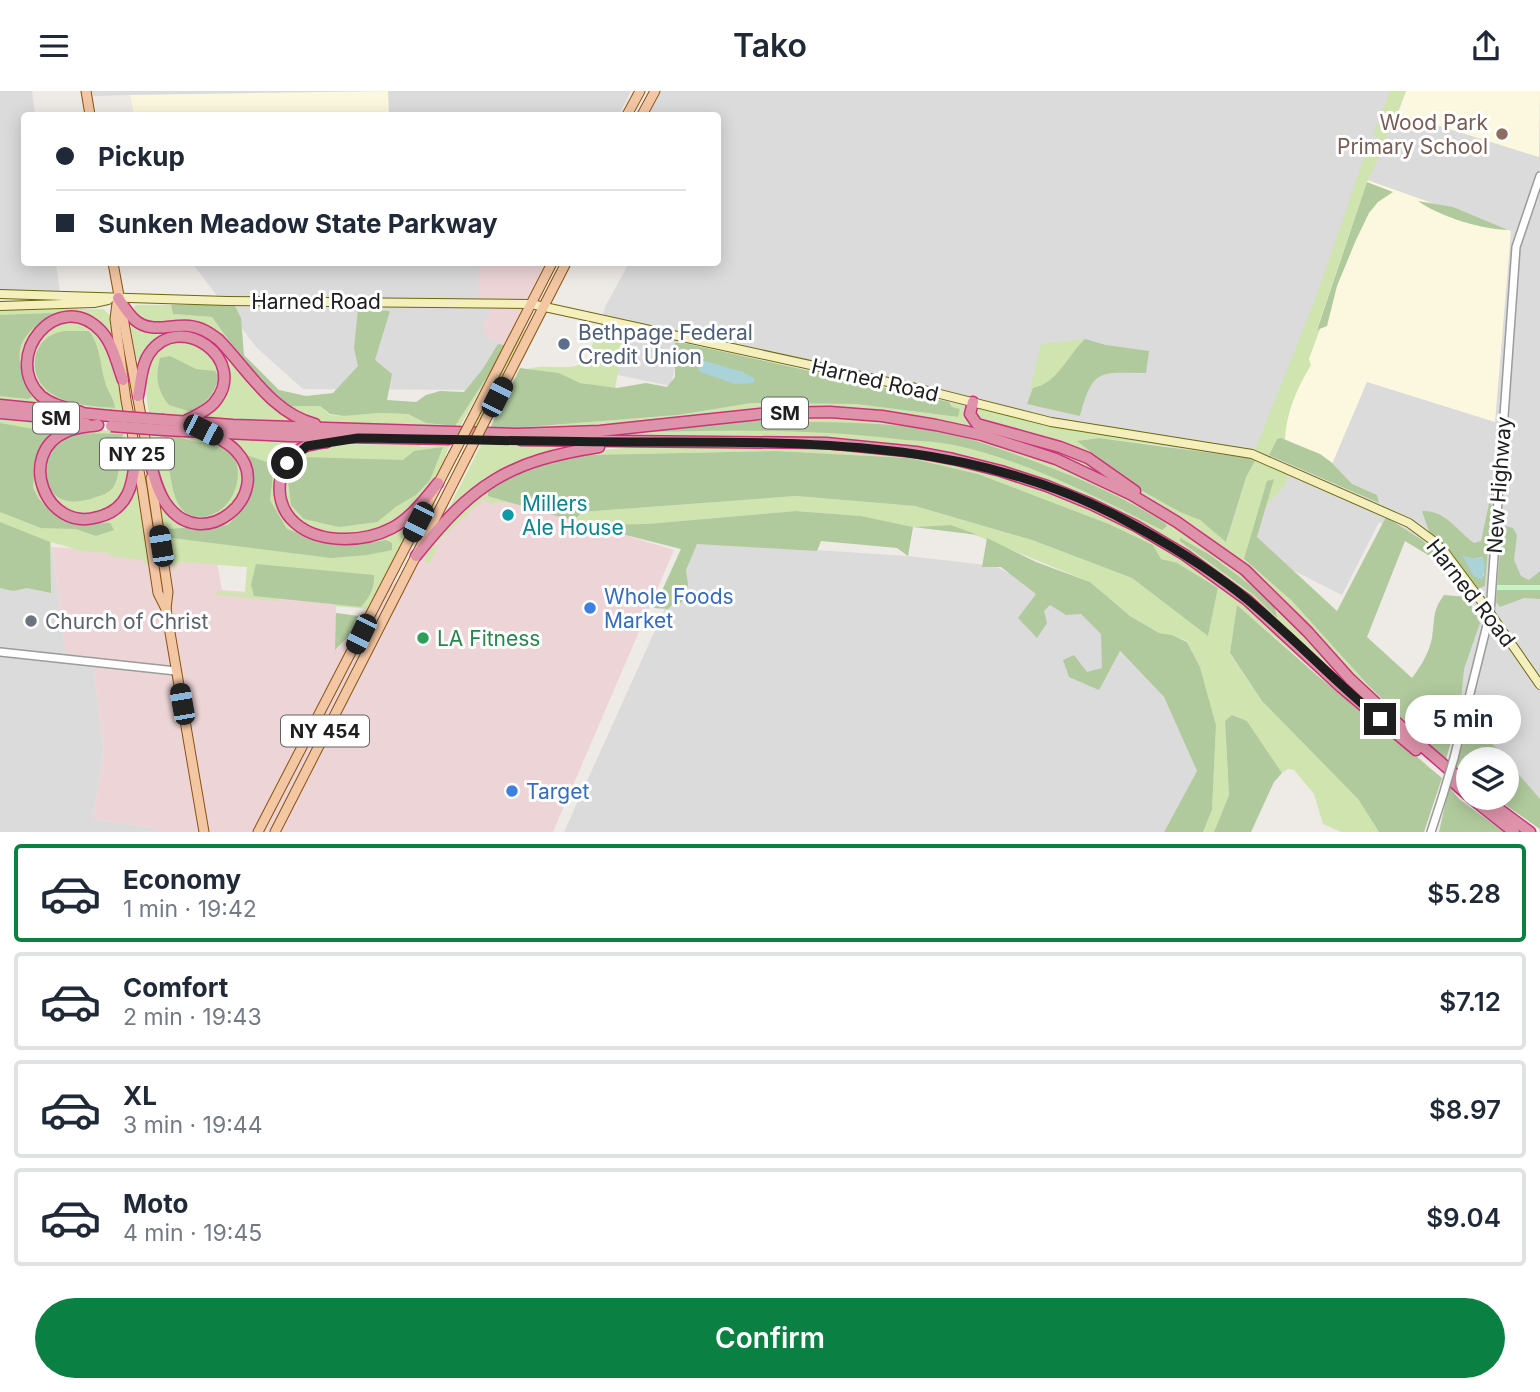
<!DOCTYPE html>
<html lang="en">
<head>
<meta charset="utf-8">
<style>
	body { margin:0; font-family:Inter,sans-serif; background:#f2f2f3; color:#1f2937; height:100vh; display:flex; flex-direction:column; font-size:26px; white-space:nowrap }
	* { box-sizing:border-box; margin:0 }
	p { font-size:23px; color:#747a83 }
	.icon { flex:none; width:38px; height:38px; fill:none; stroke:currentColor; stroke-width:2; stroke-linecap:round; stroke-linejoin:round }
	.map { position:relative; height:741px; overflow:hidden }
	.side { display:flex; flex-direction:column; background:#fff; flex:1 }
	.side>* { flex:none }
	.guide { position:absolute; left:21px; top:21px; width:700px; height:154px; border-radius:7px; box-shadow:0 4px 18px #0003; display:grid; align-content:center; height:154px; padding:0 35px; background:#fff }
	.tools { position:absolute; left:1456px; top:656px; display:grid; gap:14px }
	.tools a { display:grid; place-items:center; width:63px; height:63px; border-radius:50%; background:#fff; box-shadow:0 4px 18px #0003; font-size:35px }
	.end { position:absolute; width:32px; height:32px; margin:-16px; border:9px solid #1e1e1e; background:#fff; box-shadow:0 0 0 4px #fff }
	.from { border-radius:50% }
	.bubble { position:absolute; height:49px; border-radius:24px; background:#fff; box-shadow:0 4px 18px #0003; font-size:23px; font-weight:600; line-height:49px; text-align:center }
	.car { position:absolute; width:21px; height:42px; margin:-21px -10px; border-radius:9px; box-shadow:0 0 5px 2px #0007; background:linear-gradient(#222 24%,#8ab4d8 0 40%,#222 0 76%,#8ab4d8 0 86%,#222 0) }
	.guide b { display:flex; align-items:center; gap:24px; height:66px; font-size:26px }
	.guide b+b { border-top:2px solid #e0e1e3 }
	.guide i { width:18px; height:18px; background:#1f2937 }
	ul { padding:12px 0 0; list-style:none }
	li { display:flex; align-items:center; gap:21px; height:98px; margin:0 14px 10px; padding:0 21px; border:4px solid #e0e1e3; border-radius:7px }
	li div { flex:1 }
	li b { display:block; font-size:26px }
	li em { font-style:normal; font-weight:600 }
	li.on { border-color:#0b8043 }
	li>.icon { width:63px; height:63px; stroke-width:1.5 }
	.action { display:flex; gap:14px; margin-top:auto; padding:14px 35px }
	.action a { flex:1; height:80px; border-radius:42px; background:#0b8043; color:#fff; font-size:28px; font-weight:600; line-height:80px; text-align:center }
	header { display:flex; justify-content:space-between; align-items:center; height:91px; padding:0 35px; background:#fff; font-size:32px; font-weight:600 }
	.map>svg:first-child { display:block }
</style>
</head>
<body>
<header><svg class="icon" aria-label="menu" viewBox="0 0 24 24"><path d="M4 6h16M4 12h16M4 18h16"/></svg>Tako<svg class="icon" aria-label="share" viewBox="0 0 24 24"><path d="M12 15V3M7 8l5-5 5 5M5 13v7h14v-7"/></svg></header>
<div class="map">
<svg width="1540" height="741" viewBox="0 0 1540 741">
	<rect width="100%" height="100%" fill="#eeeae5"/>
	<g fill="#dcdbdb">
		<path d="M0,0H32L35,24H24V172H56L60,201L0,199Z"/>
		<path d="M92,0H631L619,24H134L130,4L93,5Z"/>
		<path d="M660,0H1540V710L1507,687V668H1492L1422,580L1475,516L1431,462L1379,431L1342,504L1220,442L1249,371L962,317L800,268L682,242L671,295L589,278L605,216L629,172H718V24H648Z"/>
		<path d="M192,172H479V213H495L487,246L504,254L482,299L303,298L257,257Z"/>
		<path d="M0,435L52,456L66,561L92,566L104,659L93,728L155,737V741H0Z"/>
		<path d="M695,451L908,465L994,475L1084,517L1119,560L1164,606L1197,680L1164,741H564Z"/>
	</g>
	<g fill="#edd5d7">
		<path d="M479,172H545L504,254L487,246L483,234L494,213H479Z"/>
		<path d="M485,402L674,459L553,741H155V737L93,728L104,659L92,567L66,562L52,456L216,466L222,499L336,507V559L351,543L359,525L424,465Z"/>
	</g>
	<g fill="#fcf8df">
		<path d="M388,0L389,24H134L130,4Z"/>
		<path d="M1406,0H1540L1539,66L1398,22Z"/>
		<path d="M1367,89L1511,140L1495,331L1367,291L1326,387L1268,361Z"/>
	</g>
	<g fill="#d0e4af" fill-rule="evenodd">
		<path d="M1390,0H1406L1385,51L1373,44Z"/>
		<path d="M1368,55L1382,60L1367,91L1317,238H1320L1309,268L1311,274C1297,297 1286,322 1285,349L1277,348L1269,364L1255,359L1316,206Z"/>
		<path d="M136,214H171L173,223L212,226L242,268L290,315H320L330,324L344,325L380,322L408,323L426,332L455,335L492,278L457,340L320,332L286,317L210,239L152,233L136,225V222L132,219Z"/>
		<path d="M23,218H103L111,225L116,260L89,229H47C31,243 15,263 25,286C30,297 48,309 57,317L0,311V219Z"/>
		<path d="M129,226L137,235L180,236L207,242L308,334L191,329L225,296L217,261L180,244L142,270L136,268Z"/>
		<path d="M75,230C80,231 86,232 91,235C114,248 119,296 123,321C91,318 42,319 31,282C28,275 31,262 32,254L58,231Z"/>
		<path d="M604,236L626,239L615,297L580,292L559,282L528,278C545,272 576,282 586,269C594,258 591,245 604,236Z"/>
		<path d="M523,238L525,239L477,339H470Z"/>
		<path d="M1085,248C1067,265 1058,292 1033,297L1029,304L1041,253Z"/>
		<path d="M184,250C194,252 206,255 213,264C228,286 215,321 188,325C176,327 161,323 149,322C146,301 139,268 162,255C167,251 177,251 184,250Z"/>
		<path d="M949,311L965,316L973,335L971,337L842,318L572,338L489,339L678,324L752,312L856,313L958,326Z"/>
		<path d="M981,317L1141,350L1247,365L1288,381L1286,393L1266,415L1274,389L1244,468L1292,510L1369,595L1443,668L1377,610L1296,522L1264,491L1196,436L1134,397L1096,368L979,331L975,320ZM1099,347L1202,359L1255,369L1246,386L1227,450L1200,429L1078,350Z"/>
		<path d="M0,326L87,334L72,335L38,374L58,423L101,428L138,389L150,470L145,474L143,469L109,465V462L82,460L51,451V502L27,497L13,500L0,497Z"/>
		<path d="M763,326H846L894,330L992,351L1039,366L1135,409L1211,459L1254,493L1363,604L1360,606L1244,504L1114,420L910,357L555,347Z"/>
		<path d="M96,338L125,342L131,371L128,397L109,420C100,421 86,427 77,425C41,418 32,362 64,344C72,340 87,340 96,338Z"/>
		<path d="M994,342L1075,364L1122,394L1051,363Z"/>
		<path d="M151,343C173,344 201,341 221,351C227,354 231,361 235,367C263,405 212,449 175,420C160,408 155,362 151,343Z"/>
		<path d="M234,345L312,351L279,383L293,434L354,451L420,418L367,518L335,515L334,512L279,507L278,510L216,504L217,500L245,502L247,476L178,471L177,476L167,472L158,401L189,433L237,421L249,379L221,346Z"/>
		<path d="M326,353L420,354L421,356L450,354L445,365L447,366C433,391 418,418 393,434C365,452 309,448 289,420C278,405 283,376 296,364C304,357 316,355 326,353Z"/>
		<path d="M481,354H596L542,364L446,423Z"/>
		<path d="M647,355L835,358L894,362L961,373L996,383L1079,411L1168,458L1229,499L1426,673L1429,678L1237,514L1230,563L1262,610L1358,708L1379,741H1341L1323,733L1314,703L1294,679L1288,678L1282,682L1247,630L1232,624L1225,631L1229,704L1214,741H1203L1212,719L1216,634L1200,576L1187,550L1172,544L1159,542L1130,525L1090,491L951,434L913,436L861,425L795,420L647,433L586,434L574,430L582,421L796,405L915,415L1032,449L1132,487L1208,544L1218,497L1177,473L1161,468L1153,454L1109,433L978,383L910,367L776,360L587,364L544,371L488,396V405L523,415L504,411L494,412L493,414L484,408L467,423L469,427L465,425L435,453L437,457L429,473L424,470C473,372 547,363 647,355Z"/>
	</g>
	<g fill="#b0ca9d" fill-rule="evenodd">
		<path d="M1367,91L1393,101L1378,111L1369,122L1356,149L1337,195L1327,235L1317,239Z"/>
		<path d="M1418,110L1453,116L1508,139C1483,139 1438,125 1418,110Z"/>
		<path d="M234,213L241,227L244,264L279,299L306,305L333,302L358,275L354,257L358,218L390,220L375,269L392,283L387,309L416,311L426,304L440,300L464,301L482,279L498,253L504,254L492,278L455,335L426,332L408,323L380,322L344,325L330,323L320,315H290L276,306L242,268L212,226L173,223L171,214Z"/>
		<path d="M53,222C13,249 13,263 32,306L28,308L0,305V224Z"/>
		<path d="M65,240H89C103,259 99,281 109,301C112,307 114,310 115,317C93,315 71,315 52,303C25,286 30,244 65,240Z"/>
		<path d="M1085,248L1106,254L1149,260L1146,282C1100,282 1093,276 1080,325L1027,313L1033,297C1058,292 1067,265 1085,248Z"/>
		<path d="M675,252H684L949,311L952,316L960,318L958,326L856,313L752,312L678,324L489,339L520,277L559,282L580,292L617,297L646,292L667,296L675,286Z"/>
		<path d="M170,265L196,278L215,280L219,286C214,303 207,311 192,321L169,314C157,300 155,285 160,267Z"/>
		<path d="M751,330C808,331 865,330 922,337C953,342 984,352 1014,363C1067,382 1117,402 1165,432L1167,435L1162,439C1095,405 1028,370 954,354C935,350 915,350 896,348C812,338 729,339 644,341Z"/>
		<path d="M0,332L50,341L35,371L33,397L39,408L47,417L71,430L110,432L114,439L96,445L76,438L41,437L0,421Z"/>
		<path d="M79,342L123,343C119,357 121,384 114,395C109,402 103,404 96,406C86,410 69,413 59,407C40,395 42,364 59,351C64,347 73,345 79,342Z"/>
		<path d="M176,345C183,347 190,350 197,351C203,352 212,350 218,352C252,364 240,423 201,426C196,426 190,425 186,422C171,411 172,383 166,367C163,361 159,354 156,348Z"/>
		<path d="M1099,347L1256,368L1246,386L1226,451L1200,429L1180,421L1137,397L1077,350Z"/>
		<path d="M1281,347L1320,363L1331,371L1352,393L1377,404L1379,412L1269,364L1277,348Z"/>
		<path d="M443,356L430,389L416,404L397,415L377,431L339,436L304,428L291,414L287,382L302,366L403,369L414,360Z"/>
		<path d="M776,360L910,367L978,383L1109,433L1153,454L1161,468L1177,472L1218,497L1208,545L1132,487L1032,449L915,415L796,405L582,421L574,430L488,405V396L544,371L587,364Z"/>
		<path d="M244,363L272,373L273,384L270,409L287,438L329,453L357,454L386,449L392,452V459L367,464L331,467L172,447L167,443L168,438L228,434C254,408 256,398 244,363Z"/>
		<path d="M1274,388L1257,446L1337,520L1386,426L1422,449L1436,463L1428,464L1405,450L1367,546L1412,587C1421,575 1429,562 1432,547C1435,528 1432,520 1444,504L1467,506L1480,532L1464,578L1460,619L1445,672L1443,668L1369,595L1292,510L1244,468L1267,390Z"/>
		<path d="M1493,394L1485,495L1477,498L1449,458L1430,443L1422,420C1446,419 1457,440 1474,452L1481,450ZM1467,466L1472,468L1481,466L1484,471V485H1474Z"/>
		<path d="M795,420L861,425L913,436L951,434L978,444L913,436L908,465L897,457L821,450L817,460L697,453L686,479L688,494L681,512L672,514L668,518L654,517L681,458L586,434L647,433Z"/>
		<path d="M0,431L50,451L51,502L27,497L13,500L0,497Z"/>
		<path d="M1502,434L1513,437L1517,444L1514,469L1521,485L1529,489L1540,480V508L1524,507L1500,516L1496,511Z"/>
		<path d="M987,447L1036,471L1090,491L1130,525L1159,542L1172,544L1187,551L1200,576L1216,634L1212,719L1203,741H1164L1197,680L1164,606L1120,560L1099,599L1069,586L1063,569L1074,564L1087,581L1102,577L1101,543L1081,523L1066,524L1050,514L1044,520L1047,532L1037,547L1018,527L1036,503L1001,476H982Z"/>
		<path d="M1180,447L1210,464L1249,493L1275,517L1277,527L1254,504L1180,450Z"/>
		<path d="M256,473L374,484C375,497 369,507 361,516L254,505L251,494Z"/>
		<path d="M1237,514L1318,585L1442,687L1424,741H1379L1358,708L1262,610L1230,562Z"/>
		<path d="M336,522L359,525L351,543L335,559Z"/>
		<path d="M1232,624L1247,630L1282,682L1274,691L1251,741H1214L1229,704L1225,630Z"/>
		<path d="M1470,628L1506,668H1468V688L1455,679Z"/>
		<path d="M1507,670L1540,708V738L1495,707H1507Z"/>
		<path d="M1449,696L1459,708L1504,741H1439Z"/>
	</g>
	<rect fill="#c7f4c5" x="1495" y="494" width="45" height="5"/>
	<g fill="#a9d3d8">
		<path d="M705,270L743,281L755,288L753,292L735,293L700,281L698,277L699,272Z"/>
		<path d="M1462,464L1472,468L1483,466L1485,476L1482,489L1474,485Z"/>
	</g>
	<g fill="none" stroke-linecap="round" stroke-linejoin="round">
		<defs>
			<g id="tertiary">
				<path d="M0,561L176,580"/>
				<path d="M1454,667L1490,522L1516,156L1540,85"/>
				<path d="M1431,741L1443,704"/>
			</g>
			<g id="secondary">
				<path d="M0,203L227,210L531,213L920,298L1051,331L1252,363L1409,432L1432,449L1444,460L1490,522L1540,594"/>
				<path d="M0,215L94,212L108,209"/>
			</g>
			<g id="primary">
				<path d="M86,0L90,24"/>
				<path d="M627,24L640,0"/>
				<path d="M642,24L655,0"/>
				<path d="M113,172L148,363"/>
				<path d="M117,212L115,228L126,309L142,396L158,502L166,518"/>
				<path d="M474,324L552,172"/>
				<path d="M486,328L566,172"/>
				<path d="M151,387L168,501L166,518L204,741"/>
				<path d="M258,741L453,364"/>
				<path d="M275,741L467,365"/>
			</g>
			<g id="motorway">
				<path d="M118,207C123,214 128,223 135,229C151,243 170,233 189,235C201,236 210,242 219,249C248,279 272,322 315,333"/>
				<path d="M138,305C141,291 141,275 149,263C179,218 251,269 214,312C207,320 197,324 187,329"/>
				<path d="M973,311L970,323L977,333L1060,356L1088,367L1135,400"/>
				<path d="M0,314L110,325"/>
				<path d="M81,321C67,317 52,314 41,305C0,266 58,195 101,240C113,253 117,273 123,289"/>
				<path d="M0,322L45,326L87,333"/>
				<path d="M163,329L233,334L516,343L600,340L769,322L830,321L882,325L936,334L982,344L1056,368L1132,404L1177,431L1245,479L1308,541L1350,588L1422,655L1468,695"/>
				<path d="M98,334C87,336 76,336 66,341C16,362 45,442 98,426C111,423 121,416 127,404C134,391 134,375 136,362"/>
				<path d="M164,339L288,345L449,348"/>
				<path d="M521,349L826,352L916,361L953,368L1001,380L1047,395L1091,413L1136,435L1185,464L1247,509L1341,596L1416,659"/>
				<path d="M327,351C321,352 313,353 306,355C278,367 271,406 291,428C315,454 363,452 392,437C411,427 425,408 438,392"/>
				<path d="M147,359C152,376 155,396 165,411C201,467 277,403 236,360C229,352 218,347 209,342"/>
				<path d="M416,465C473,393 508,370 599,356"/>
				<path d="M1452,690L1468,704"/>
				<path d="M1471,707L1514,741"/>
				<path d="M1484,707L1530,741"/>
			</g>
		</defs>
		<use href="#tertiary" stroke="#9b9b9b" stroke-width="10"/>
		<use href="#secondary" stroke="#6b690e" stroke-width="10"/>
		<use href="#primary" stroke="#8a510d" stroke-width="11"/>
		<use href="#motorway" stroke="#ca347a" stroke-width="13"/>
		<use href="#tertiary" stroke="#fff" stroke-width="7"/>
		<use href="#secondary" stroke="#f4efbd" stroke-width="8"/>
		<use href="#primary" stroke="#f3c7a4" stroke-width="9"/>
		<use href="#motorway" stroke="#df93ab" stroke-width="10"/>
		<defs>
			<path id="tertiary-bridge" d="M1443,704L1454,667"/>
			<g id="primary-bridge">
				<path d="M453,364L474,324"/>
				<path d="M467,365L486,328"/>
			</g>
			<g id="motorway-bridge">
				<path d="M110,325L163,329"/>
				<path d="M111,335L164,339"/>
			</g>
		</defs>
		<use href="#tertiary-bridge" stroke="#9b9b9b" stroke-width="10" stroke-linecap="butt"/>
		<use href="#primary-bridge" stroke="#8a510d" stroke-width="11" stroke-linecap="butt"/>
		<use href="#motorway-bridge" stroke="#ca347a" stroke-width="13" stroke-linecap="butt"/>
		<use href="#tertiary-bridge" stroke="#fff" stroke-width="7"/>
		<use href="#primary-bridge" stroke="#f3c7a4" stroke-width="9"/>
		<use href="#motorway-bridge" stroke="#df93ab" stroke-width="10"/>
	</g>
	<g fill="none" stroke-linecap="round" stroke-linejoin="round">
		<path stroke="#1e1e1e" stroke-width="9" d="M287,372L307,355L358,347C449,348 539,351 630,351C805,351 980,346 1137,436C1175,457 1214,481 1248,509C1294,547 1334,590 1380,628"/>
	</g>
	<circle fill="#8d6e63" stroke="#fff" stroke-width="2.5" cx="1502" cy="43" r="7"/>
	<circle fill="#5c6f8a" stroke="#fff" stroke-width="2.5" cx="564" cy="253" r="7"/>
	<circle fill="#0f9aa8" stroke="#fff" stroke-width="2.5" cx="508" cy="424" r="7"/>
	<g fill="#3f7fe0" stroke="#fff" stroke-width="2.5">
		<circle cx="590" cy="517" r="7"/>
		<circle cx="512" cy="700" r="7"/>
	</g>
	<circle fill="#6b7280" stroke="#fff" stroke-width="2.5" cx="31" cy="530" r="7"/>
	<circle fill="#2e9e5b" stroke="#fff" stroke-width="2.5" cx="423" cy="547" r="7"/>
	<g text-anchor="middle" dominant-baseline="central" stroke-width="6" stroke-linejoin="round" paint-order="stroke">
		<g fill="#fff" stroke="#626262" stroke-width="2">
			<rect x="762" y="306.5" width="46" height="31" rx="5"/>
			<rect x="33" y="311.5" width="46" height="31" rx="5"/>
			<rect x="100" y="347.5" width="74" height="31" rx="5"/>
			<rect x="281" y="624.5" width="88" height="31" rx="5"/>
		</g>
		<g font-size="19" font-weight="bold" fill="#1e1e1e">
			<text x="785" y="322">SM</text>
			<text x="56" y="327">SM</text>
			<text x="137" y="363">NY 25</text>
			<text x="325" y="640">NY 454</text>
		</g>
		<g font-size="21" fill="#785e54" stroke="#fff" text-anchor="end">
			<text x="1488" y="31">Wood Park<tspan x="1488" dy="24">Primary School</tspan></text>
		</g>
		<g font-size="21" fill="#1e1e1e" stroke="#fff">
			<text x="316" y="210">Harned Road</text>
			<text transform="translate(875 289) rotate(13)">Harned Road</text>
			<text transform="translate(1499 394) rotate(-86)">New Highway</text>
			<text transform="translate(1471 502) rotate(52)">Harned Road</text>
		</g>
		<g font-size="21" fill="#4e5e75" stroke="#fff" text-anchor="start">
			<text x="578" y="241">Bethpage Federal<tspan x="578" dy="24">Credit Union</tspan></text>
		</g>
		<g font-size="21" fill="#0d838f" stroke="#fff" text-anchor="start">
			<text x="522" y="412">Millers<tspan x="522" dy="24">Ale House</tspan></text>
		</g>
		<g font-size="21" fill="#366cbe" stroke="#fff" text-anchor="start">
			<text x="604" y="505">Whole Foods<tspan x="604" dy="24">Market</tspan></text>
			<text x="526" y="700">Target</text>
		</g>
		<g font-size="21" fill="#5b616d" stroke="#fff" text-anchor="start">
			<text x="45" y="530">Church of Christ</text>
		</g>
		<g font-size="21" fill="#27864d" stroke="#fff" text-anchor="start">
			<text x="437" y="547">LA Fitness</text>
		</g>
	</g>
</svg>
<div class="tools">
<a><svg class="icon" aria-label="layers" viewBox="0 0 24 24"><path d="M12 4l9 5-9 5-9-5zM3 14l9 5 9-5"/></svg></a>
</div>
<i class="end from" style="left:287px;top:372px"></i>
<i class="end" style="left:1380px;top:628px"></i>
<div class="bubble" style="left:1405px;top:604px;width:116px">5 min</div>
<i class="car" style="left:497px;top:306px;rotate:27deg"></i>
<i class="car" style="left:203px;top:339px;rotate:117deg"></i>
<i class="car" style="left:418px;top:431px;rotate:207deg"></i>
<i class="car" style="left:161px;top:455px;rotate:351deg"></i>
<i class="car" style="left:361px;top:543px;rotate:206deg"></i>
<i class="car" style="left:182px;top:613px;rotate:350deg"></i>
<div class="guide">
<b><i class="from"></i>Pickup</b>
<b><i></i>Sunken Meadow State Parkway</b>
</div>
</div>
<section class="side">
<ul>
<li class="on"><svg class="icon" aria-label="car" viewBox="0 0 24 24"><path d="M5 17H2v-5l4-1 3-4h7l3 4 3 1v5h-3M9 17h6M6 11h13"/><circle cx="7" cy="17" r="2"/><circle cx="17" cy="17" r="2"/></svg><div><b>Economy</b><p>1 min · 19:42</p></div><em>$5.28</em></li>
<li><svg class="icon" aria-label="car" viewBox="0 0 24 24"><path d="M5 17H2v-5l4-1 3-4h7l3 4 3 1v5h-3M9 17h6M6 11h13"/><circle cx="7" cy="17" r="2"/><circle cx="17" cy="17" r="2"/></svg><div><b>Comfort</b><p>2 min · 19:43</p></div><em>$7.12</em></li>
<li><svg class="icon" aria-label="car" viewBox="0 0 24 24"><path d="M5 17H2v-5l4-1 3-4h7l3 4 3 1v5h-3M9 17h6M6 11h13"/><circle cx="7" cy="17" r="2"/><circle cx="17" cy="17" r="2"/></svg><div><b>XL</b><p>3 min · 19:44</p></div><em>$8.97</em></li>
<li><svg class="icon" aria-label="car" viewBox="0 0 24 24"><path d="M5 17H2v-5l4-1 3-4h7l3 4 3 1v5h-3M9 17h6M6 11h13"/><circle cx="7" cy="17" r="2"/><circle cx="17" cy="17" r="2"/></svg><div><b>Moto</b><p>4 min · 19:45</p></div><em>$9.04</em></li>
</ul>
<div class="action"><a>Confirm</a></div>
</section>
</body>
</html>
